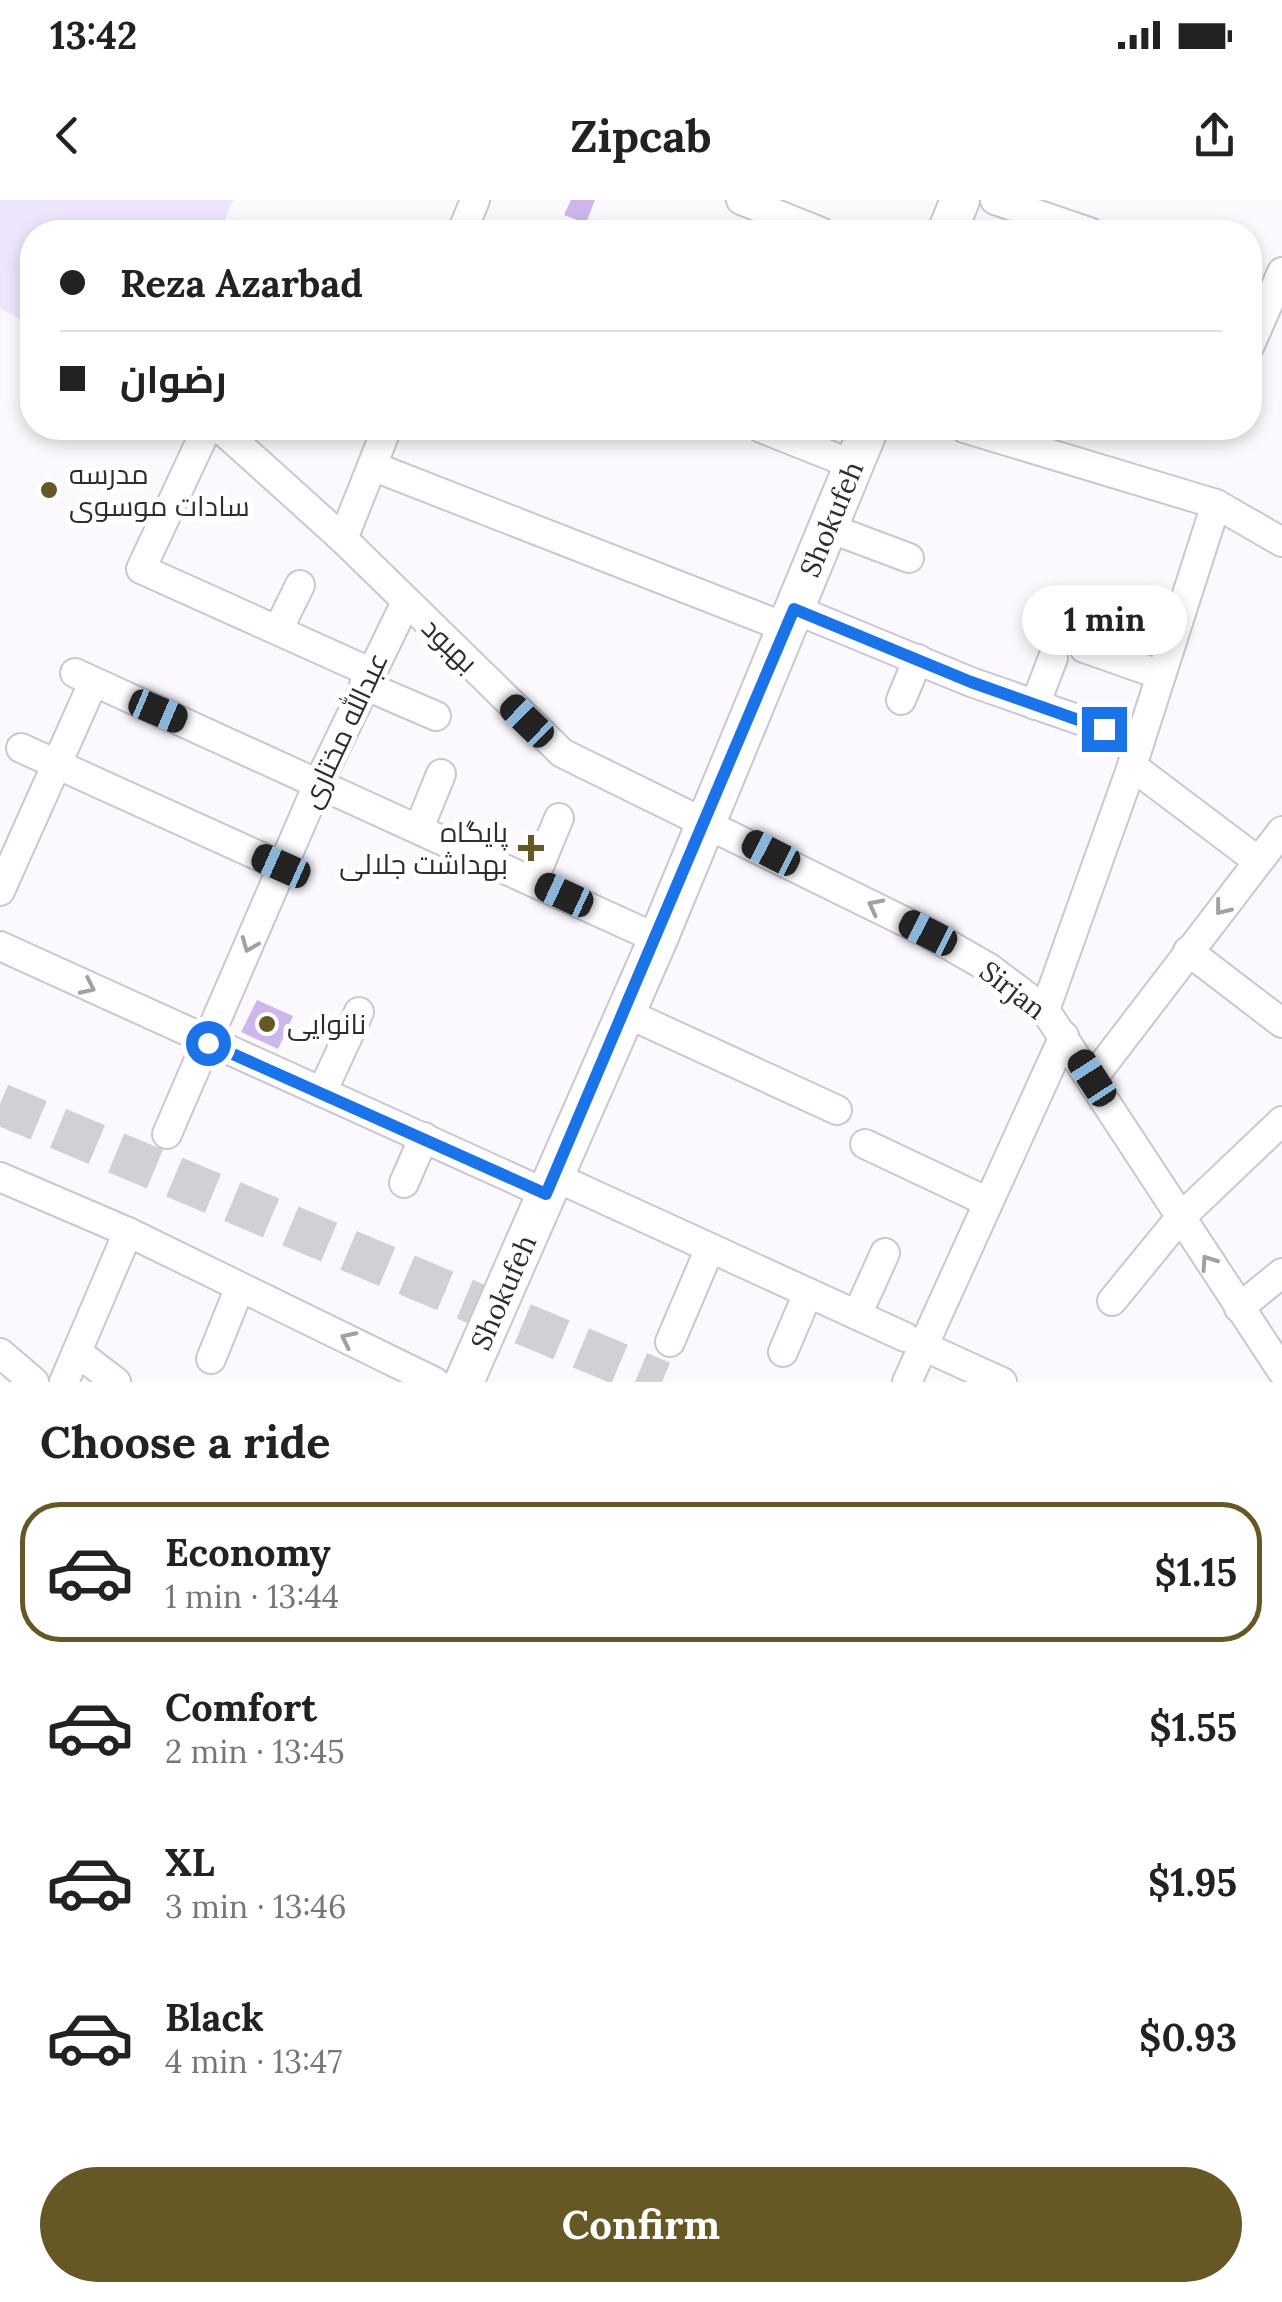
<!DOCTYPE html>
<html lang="en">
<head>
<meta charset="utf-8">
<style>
	body { margin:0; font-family:Lora,Cairo,serif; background:#f2f2f2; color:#222; height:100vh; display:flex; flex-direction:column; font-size:38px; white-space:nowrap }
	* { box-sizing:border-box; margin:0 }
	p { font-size:32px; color:#767676 }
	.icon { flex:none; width:55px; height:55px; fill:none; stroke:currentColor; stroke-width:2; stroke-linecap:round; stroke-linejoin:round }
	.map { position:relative; height:1182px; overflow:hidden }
	.panel { display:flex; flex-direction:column; background:#fff; flex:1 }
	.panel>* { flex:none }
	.top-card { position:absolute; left:20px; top:20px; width:1242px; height:220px; border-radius:40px; box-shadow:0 5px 15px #0003; display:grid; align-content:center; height:220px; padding:0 40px; background:#fff }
	.end { position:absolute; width:45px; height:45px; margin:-22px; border:12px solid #1a73e8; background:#fff; box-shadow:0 0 0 5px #fff }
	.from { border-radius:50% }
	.bubble { position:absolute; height:70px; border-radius:35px; background:#fff; box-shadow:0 5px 15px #0003; font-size:32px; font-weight:700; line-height:70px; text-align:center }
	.car { position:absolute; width:30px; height:60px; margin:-30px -15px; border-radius:12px; box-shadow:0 0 8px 2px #0007; background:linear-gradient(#222 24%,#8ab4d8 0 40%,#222 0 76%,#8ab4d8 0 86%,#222 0) }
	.top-card b { display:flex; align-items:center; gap:35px; height:95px; font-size:38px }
	.top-card b+b { border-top:2px solid #e0e0e0 }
	.top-card i { width:25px; height:25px; background:#222 }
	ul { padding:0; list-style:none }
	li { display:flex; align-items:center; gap:30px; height:140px; margin:0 20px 15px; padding:0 20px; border:5px solid transparent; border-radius:40px }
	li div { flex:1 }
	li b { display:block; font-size:38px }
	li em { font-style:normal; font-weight:700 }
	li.on { border-color:#665825 }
	li>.icon { width:90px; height:90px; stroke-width:1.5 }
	h2 { padding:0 40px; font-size:45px; line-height:120px }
	.primary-button { display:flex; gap:20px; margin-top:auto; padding:20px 40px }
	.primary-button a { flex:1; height:115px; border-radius:60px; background:#665825; color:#fff; font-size:40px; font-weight:700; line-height:115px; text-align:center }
	.status { display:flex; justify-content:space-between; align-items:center; height:70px; padding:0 50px; background:#fff; direction:ltr }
	.status svg { height:28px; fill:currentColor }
	header { display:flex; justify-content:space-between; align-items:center; height:130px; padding:0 40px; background:#fff; font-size:45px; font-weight:700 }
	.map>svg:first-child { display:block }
</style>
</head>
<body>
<div class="status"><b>13:42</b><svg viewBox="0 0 49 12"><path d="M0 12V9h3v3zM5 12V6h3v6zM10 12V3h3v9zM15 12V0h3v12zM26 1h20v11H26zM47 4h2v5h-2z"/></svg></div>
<header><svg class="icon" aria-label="back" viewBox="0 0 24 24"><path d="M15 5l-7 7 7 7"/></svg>Zipcab<svg class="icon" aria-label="share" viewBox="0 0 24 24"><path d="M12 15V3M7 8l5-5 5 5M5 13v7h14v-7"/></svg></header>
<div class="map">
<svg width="1282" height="1182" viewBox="0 0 1282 1182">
	<rect width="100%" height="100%" fill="#fbf9fe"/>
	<path fill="#eee4fc" d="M0,0H233L220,32H32L30,125L0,108Z"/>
	<g fill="#ccb6eb">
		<path d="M571,0H595L586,23L564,15Z"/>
		<path d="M257,800L293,816L278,849L241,832Z"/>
	</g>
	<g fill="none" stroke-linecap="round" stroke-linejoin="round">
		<path stroke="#d2d0d5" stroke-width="42" stroke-dasharray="42 21" stroke-linecap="butt" d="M0,904L662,1182"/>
		<defs>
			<g id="minor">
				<path d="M741,0L821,32"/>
				<path d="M995,0L1089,32"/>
				<path d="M462,32L475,0"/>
				<path d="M1250,145L1282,72"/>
				<path d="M207,228L141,369L370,472"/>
				<path d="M220,228L343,339L562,553L928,733L989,768L1045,810L1282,1171"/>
				<path d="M761,228L854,265"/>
				<path d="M964,228L1216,304L1282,342"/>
				<path d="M372,266L787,428"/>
				<path d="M829,328L909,358"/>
				<path d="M343,339L387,228"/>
				<path d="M794,409L971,482L1140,541"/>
				<path d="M278,430L300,385"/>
				<path d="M1084,448L1161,475"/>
				<path d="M75,473L658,739"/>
				<path d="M364,485L436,516"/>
				<path d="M901,500L918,459"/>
				<path d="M1035,505L1053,458"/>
				<path d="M21,548L281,666"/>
				<path d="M1132,566L1258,661"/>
				<path d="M419,628L441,574"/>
				<path d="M533,681L559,618"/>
				<path d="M0,691L93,483"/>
				<path d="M0,746L547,994"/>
				<path d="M1188,751L1282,823"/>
				<path d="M1045,810L1132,566L1216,304"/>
				<path d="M626,813L837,910"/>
				<path d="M1092,879L1282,631"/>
				<path d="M322,892L359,812"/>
				<path d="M167,934L319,582L406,402"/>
				<path d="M865,944L988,1002"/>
				<path d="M553,976L905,1137"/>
				<path d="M0,977L128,1032L435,1182"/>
				<path d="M404,983L424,937"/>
				<path d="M1112,1101L1179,1019L1282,921"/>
				<path d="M1239,1108L1282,1073"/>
				<path d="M857,1115L885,1053"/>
				<path d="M670,1142L710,1048"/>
				<path d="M923,1146L1002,1182"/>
				<path d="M77,1152L116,1182"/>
				<path d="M783,1152L808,1093"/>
				<path d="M0,1153L34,1182"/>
				<path d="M211,1159L240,1087"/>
				<path d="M64,1182L128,1032"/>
				<path d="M907,1182L1064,836"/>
			</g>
			<g id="secondary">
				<path d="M947,32L960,0"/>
				<path id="s1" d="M464,1182L658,739L869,228"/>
			</g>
		</defs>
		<use href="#minor" stroke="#cbc6d2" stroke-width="32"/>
		<use href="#secondary" stroke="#cbc6d2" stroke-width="42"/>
		<use href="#minor" stroke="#fff" stroke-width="28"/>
		<use href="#secondary" stroke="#fff" stroke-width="38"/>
	</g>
	<defs><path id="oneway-chevron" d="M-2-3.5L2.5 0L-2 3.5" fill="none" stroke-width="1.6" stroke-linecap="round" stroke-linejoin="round" transform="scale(2.5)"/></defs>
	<g stroke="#a1a0a2">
		<use href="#oneway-chevron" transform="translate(875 706) rotate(-153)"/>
		<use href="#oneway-chevron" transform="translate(1222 708) rotate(128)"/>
		<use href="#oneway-chevron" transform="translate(249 745) rotate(112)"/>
		<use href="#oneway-chevron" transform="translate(88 787) rotate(25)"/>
		<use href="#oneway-chevron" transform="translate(1208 1062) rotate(-124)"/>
		<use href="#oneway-chevron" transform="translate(348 1139) rotate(-154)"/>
	</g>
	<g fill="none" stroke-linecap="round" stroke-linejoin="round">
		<path stroke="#1a73e8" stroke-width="12" d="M208,843L546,994L794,409L971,482L1104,529"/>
	</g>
	<g fill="#665825" stroke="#fff" stroke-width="4">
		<circle cx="49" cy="290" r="10"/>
		<path d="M526 633h10v10h10v10h-10v10h-10v-10h-10v-10h10z"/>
		<circle cx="267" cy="824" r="10"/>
	</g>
	<g text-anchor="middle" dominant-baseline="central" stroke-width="10" stroke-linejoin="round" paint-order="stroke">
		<g font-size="28" fill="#2e2c31" stroke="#fff" text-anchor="start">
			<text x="69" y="274">مدرسه<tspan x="69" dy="32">سادات موسوی</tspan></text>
			<text x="508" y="632" text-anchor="end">پایگاه<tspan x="508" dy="32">بهداشت جلالی</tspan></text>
			<text x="287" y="824">نانوایی</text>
		</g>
		<g font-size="28" fill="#2e2c31" stroke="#fff">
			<text stroke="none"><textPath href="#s1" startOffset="938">Shokufeh</textPath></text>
			<text transform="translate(450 445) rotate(44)">بهبود</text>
			<text transform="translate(344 530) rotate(-65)">عبدالله مختاری</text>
			<text transform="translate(1013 790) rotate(38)">Sirjan</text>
			<text stroke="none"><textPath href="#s1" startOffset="98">Shokufeh</textPath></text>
		</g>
	</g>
</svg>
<i class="end from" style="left:208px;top:843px"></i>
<i class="end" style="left:1104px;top:529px"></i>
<div class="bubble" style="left:1022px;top:385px;width:165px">1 min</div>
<i class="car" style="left:158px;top:511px;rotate:113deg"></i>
<i class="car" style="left:527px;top:521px;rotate:314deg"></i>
<i class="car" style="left:771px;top:653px;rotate:297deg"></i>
<i class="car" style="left:281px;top:666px;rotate:294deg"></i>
<i class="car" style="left:564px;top:695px;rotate:295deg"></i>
<i class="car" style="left:928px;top:733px;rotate:297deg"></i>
<i class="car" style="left:1092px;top:878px;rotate:327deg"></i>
<div class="top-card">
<b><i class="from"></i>Reza Azarbad</b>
<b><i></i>رضوان</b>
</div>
</div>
<section class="panel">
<h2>Choose a ride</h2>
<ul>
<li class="on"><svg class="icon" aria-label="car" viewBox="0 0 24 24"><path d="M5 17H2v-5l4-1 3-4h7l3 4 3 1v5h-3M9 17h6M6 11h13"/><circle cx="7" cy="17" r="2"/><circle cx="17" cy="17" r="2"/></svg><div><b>Economy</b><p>1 min · 13:44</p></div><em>$1.15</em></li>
<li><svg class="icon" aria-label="car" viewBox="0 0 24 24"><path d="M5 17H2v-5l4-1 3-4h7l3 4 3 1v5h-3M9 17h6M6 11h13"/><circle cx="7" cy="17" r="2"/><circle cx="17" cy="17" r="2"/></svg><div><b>Comfort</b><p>2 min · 13:45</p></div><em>$1.55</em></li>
<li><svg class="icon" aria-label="car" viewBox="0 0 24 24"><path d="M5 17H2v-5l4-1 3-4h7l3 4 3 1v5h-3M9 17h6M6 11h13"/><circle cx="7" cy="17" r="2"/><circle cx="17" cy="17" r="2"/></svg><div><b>XL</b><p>3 min · 13:46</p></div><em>$1.95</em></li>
<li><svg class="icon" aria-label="car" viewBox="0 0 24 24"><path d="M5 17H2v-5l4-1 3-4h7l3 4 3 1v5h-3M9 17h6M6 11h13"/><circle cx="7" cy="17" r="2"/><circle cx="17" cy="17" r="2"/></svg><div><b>Black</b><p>4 min · 13:47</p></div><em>$0.93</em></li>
</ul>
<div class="primary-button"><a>Confirm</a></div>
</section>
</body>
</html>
